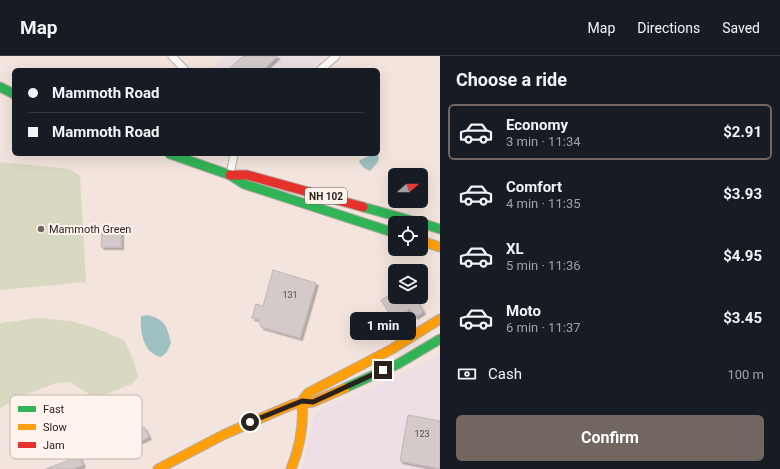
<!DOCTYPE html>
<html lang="en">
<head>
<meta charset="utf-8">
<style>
	body { margin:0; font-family:Roboto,sans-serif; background:#20242c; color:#f1f3f6; height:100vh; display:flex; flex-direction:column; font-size:15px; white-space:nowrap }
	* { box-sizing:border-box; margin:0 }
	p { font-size:13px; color:#9ea1a6 }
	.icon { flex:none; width:22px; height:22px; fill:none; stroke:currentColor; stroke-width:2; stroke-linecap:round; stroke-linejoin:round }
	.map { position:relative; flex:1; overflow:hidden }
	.sheet { display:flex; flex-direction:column; background:#171b24; width:340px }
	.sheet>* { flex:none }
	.guide { position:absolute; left:12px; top:12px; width:368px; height:88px; border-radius:6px; box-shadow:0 4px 16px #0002; display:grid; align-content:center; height:88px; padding:0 16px; background:#171b24 }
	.needle { width:26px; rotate:69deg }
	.fabs { position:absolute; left:388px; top:112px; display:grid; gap:8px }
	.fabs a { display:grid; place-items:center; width:40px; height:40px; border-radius:6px; background:#171b24; box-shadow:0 4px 16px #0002; font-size:20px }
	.end { position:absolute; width:18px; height:18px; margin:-9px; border:5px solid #2c221c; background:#fff; box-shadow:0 0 0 2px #fff }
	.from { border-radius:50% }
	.bubble { position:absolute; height:28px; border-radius:6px; background:#171b24; box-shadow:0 4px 16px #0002; font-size:13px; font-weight:700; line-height:28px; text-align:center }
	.guide b { display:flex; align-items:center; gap:14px; height:38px; font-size:15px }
	.guide b+b { border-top:1px solid #363941 }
	.guide i { width:10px; height:10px; background:#f1f3f6 }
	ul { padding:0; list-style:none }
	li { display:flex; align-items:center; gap:12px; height:56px; margin:0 8px 6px; padding:0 8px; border:2px solid transparent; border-radius:6px }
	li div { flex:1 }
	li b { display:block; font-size:15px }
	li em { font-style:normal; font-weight:700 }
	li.selected { border-color:#726660 }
	li>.icon { width:36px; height:36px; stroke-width:1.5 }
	h2 { padding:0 16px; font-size:18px; line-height:48px }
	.pay { display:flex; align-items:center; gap:10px; height:44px; padding:0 16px; font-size:15px }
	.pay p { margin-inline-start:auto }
	.cta { display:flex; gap:8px; margin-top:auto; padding:8px 16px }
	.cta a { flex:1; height:46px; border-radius:6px; background:#726660; color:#fff; font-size:16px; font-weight:700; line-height:46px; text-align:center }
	header { display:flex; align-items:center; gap:24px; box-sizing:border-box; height:56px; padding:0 20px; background:#171b24; border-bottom:1px solid #363941 }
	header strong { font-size:19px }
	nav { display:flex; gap:22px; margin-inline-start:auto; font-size:14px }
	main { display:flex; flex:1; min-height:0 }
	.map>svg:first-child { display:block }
</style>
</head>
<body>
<header>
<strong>Map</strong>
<nav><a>Map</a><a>Directions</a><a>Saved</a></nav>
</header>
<main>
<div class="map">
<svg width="440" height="413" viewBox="0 0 440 413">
	<defs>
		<filter id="shadow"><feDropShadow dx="2.5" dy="2.5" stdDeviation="0" flood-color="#0004"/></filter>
	</defs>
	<rect width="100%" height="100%" fill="#f3e5dd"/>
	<path fill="#eedee5" d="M440,297V413H302L315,357L422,308Z"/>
	<path fill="#ebdfe6" d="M226,0H325L309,14H212Z"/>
	<g fill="#d9d8c0">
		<path d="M0,106L69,113L80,120L86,226L0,234Z"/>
		<path d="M38,262L70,265L95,272L124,284L134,305L138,321L132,328L104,339L92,340L70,326L56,327L22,340L0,352V267Z"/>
	</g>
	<g fill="#a0c1c1">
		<path d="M373,98H377L379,101L378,106L370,115L364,112L359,106L360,104Z"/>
		<path d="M148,259C166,264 167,271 171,287L167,296L161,301C143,297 140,276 141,260Z"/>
	</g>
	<g fill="#d4caca" stroke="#c1b7b7" filter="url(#shadow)">
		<path d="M243,0H278L263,14H228Z"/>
		<path d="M102,176H121V191H101Z"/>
		<path d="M273,214L316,227L300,282L261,271L259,264L252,262L256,248L263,250Z"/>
		<path d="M391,238L395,245L401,241H415L423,256L415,261L410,253L393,264L381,244Z"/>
		<path d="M408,359L440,365V413L400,405Z"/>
		<path d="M144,371L149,381L134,388L129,377Z"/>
		<path d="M79,400L83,409L72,413H46Z"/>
	</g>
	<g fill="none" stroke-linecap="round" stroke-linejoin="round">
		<defs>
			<g id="street">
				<path d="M172,0L185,14"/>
				<path d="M320,14L336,0"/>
				<path d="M230,119L234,98"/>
			</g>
			<g id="fast">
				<path d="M0,31L14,38"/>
				<path d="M170,98L230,119L244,128L395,177"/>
				<path d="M363,151L420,167"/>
				<path d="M421,167L440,173"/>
				<path d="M345,332L398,308L440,283"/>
			</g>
			<g id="slow">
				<path d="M421,185L440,191"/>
				<path d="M302,345L308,337L392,293L440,263"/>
				<path d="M158,413L223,379L275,356L294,348L313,346L345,332"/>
				<path d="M291,413C300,391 304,369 302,345"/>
			</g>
			<path id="jam" d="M230,119H247L363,151"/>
		</defs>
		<use href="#street" stroke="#b7aca6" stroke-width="9"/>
		<use href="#fast" stroke="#b7aca6" stroke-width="11"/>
		<use href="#slow" stroke="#b7aca6" stroke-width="11"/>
		<use href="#jam" stroke="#b7aca6" stroke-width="11"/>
		<use href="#street" stroke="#fdfbfa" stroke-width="7"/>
		<use href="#fast" stroke="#30b455" stroke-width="9"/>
		<use href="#slow" stroke="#ff9f0a" stroke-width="9"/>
		<use href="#jam" stroke="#e5322d" stroke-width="9"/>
	</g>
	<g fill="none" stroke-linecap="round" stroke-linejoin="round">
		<path stroke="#2c221c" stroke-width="5" d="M250,366L302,345L313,346L383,314"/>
	</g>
	<circle fill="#726660" stroke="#fef4ed" stroke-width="1.5" cx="41" cy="173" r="4"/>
	<g text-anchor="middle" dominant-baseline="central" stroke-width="4" stroke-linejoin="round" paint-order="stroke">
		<g font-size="9" fill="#564c48">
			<text x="290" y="239">131</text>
			<text x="422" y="378">123</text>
		</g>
		<rect fill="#fef4ed" stroke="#6b615b" stroke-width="1" x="305" y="132" width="42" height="16" rx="3"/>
		<g font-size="10" font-weight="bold" fill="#2c221c">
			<text x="326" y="140">NH 102</text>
		</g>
		<g font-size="11" fill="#2c221c" stroke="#fef4ed" text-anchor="start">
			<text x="49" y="173">Mammoth Green</text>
		</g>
	</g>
	<rect x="10" y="339" width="132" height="64" rx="6" fill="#fef4ed" stroke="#bfb5ae" stroke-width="1"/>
	<rect x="18" y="350" width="18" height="6" fill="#30b455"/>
	<rect x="18" y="368" width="18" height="6" fill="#ff9f0a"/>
	<rect x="18" y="386" width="18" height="6" fill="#e5322d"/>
	<g font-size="11" fill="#2c221c">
		<text x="43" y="357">Fast</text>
		<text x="43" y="375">Slow</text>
		<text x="43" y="393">Jam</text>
	</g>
</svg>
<div class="fabs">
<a><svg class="needle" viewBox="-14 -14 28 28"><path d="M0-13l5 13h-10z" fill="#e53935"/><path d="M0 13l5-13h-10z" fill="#9ea1a6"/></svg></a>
<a><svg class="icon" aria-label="locate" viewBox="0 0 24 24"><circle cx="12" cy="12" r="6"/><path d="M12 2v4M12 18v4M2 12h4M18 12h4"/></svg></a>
<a><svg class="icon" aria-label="layers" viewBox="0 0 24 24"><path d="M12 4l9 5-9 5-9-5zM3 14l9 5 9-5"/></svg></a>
</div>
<i class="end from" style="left:250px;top:366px"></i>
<i class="end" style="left:383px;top:314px"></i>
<div class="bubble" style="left:350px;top:256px;width:66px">1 min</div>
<div class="guide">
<b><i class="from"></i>Mammoth Road</b>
<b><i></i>Mammoth Road</b>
</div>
</div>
<section class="sheet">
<h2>Choose a ride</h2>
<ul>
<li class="selected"><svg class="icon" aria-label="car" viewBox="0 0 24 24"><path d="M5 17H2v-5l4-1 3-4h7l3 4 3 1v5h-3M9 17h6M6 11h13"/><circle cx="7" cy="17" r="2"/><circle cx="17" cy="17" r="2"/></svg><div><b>Economy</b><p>3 min · 11:34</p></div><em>$2.91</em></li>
<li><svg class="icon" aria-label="car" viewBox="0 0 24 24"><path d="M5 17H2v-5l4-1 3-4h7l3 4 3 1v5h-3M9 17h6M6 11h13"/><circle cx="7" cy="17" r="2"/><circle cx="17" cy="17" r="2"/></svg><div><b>Comfort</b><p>4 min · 11:35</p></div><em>$3.93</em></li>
<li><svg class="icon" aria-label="car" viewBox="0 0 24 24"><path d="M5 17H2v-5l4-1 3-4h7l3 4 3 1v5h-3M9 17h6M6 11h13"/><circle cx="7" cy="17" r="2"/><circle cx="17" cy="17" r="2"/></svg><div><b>XL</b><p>5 min · 11:36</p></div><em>$4.95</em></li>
<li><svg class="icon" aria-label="car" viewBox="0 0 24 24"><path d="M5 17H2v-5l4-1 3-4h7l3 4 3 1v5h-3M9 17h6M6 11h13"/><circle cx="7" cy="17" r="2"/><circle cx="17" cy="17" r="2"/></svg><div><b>Moto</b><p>6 min · 11:37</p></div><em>$3.45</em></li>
</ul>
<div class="pay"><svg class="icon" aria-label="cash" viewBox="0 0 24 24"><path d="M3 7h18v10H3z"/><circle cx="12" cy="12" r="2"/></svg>Cash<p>100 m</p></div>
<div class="cta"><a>Confirm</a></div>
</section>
</main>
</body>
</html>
